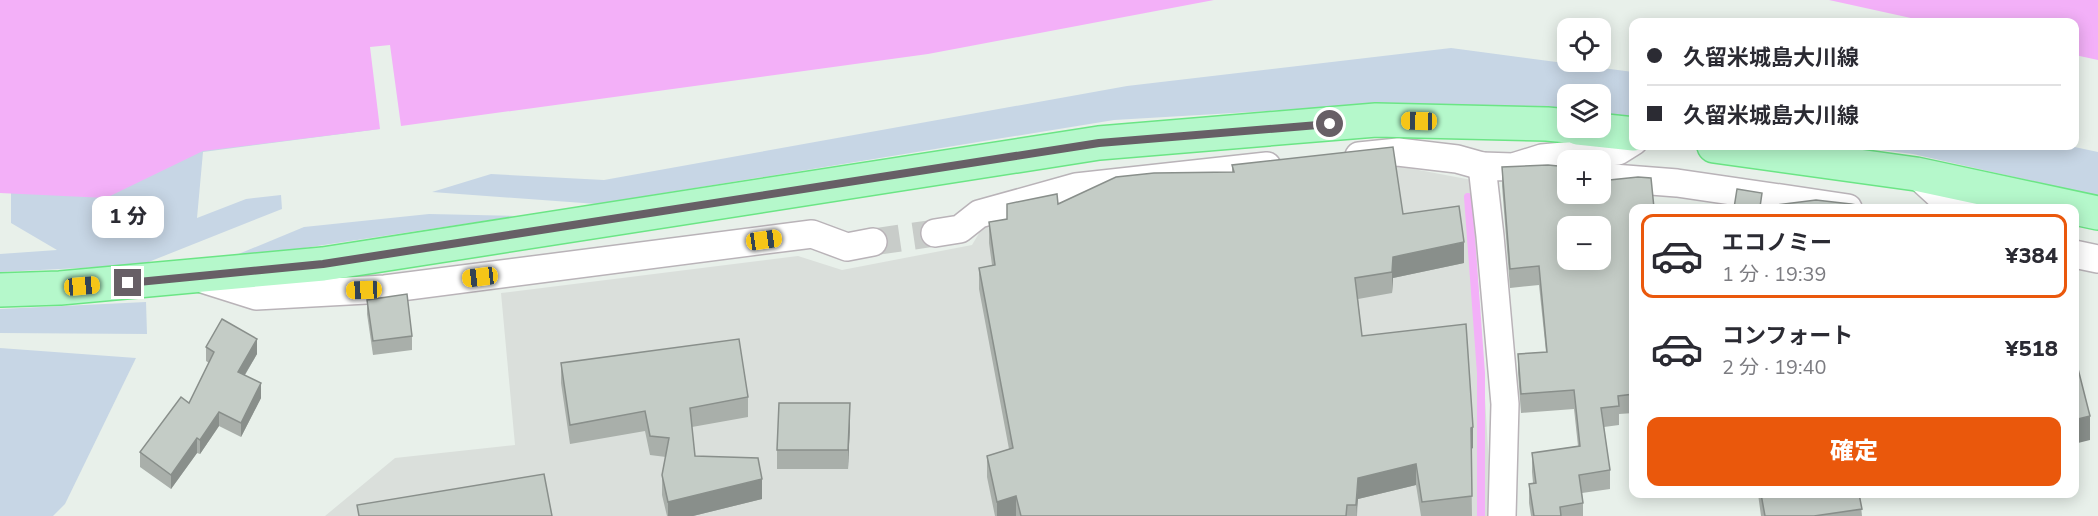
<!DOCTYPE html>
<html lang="ja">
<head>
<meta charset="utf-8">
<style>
	body { margin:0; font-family:"Nunito Sans","Noto Sans JP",sans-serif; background:#f2f2f3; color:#2b2b33; height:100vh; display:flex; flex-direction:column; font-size:22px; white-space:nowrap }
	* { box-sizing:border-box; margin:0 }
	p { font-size:20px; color:#7c7c81 }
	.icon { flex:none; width:33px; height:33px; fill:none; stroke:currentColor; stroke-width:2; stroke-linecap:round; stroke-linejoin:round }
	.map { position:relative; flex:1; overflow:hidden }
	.drawer { position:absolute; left:1629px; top:204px; width:450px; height:294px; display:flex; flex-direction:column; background:#fff; border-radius:12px; box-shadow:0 3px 15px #0003 }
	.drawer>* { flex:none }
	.banner { position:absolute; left:1629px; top:18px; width:450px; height:132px; border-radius:12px; box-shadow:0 3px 15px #0003; display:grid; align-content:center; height:132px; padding:0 18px; background:#fff }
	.controls { position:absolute; left:1557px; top:18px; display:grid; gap:12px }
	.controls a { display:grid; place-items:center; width:54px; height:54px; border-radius:12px; background:#fff; box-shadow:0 3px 15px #0003; font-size:30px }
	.end { position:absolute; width:27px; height:27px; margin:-14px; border:8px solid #675f66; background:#fff; box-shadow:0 0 0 3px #fff }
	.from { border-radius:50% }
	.bubble { position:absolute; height:42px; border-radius:12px; background:#fff; box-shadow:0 3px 15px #0003; font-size:20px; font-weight:800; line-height:42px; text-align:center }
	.car { position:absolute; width:18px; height:36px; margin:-18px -9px; border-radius:8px; box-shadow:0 0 4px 2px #0007; background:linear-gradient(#f5c518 24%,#345 0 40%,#f5c518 0 76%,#345 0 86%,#f5c518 0) }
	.banner b { display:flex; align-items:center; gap:21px; height:57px; font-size:22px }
	.banner b+b { border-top:2px solid #e1e1e2 }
	.banner i { width:15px; height:15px; background:#2b2b33 }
	ul { padding:10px 0 0; list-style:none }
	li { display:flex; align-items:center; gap:18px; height:84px; margin:0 12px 9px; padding:0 6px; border:3px solid transparent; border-radius:12px }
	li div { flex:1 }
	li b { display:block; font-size:22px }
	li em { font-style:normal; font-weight:800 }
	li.current { border-color:#ea580c }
	li>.icon { width:54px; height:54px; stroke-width:1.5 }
	.cta { display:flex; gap:12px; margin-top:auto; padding:12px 18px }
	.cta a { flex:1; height:69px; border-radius:12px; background:#ea580c; color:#fff; font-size:24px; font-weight:800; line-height:69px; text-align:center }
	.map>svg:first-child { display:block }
</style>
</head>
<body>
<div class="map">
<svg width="2098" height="516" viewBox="0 0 2098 516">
	<rect width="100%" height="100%" fill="#e8f0ea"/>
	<path fill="#dadfdb" d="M1392,165L1472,180L1492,516H325L395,458L515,445L501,293L798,256L842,270L972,245L984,225Z"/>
	<g fill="#c7d6e5">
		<path d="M1451,48L1633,72V116L1601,114L1600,94H1568L1567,113L1370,105L1114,120L597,204L432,192L491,174L604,180L1127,86Z"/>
		<path d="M380,129L203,152L197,218L246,199L281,195L282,209L141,265L0,272V254L57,250L11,223V193H0V138Z"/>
		<path d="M1849,146H2070L2098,152V196L1913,154Z"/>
		<path d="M429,214L517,216L224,260L304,227Z"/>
		<path d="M146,302L147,334L0,333V309Z"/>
		<path d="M0,348L136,358L65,504L53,516H0Z"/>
	</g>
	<g fill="#f3b0f8">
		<path d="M0,0H1214L928,54L401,126L390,45L370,47L380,129L203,151L106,198L0,193Z"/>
		<path d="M1829,0H2098V60L2075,55L2074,22H1929Z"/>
	</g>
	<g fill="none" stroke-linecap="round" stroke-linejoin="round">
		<path stroke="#f3b0f8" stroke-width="8" d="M1468,197L1481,373V516"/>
		<path stroke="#c8ccc9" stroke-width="27" stroke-dasharray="27 14" stroke-linecap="butt" d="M873,242L935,233"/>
		<defs>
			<g id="street">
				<path d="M1359,156L1398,152L1457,159L1482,166"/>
				<path d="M1916,174L1940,196L1965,208"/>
				<path d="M1600,177L1677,183L1848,208"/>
				<path d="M935,233L960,229L979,214L1076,187L1267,166"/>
				<path d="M2074,254L2098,259"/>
				<path d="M199,278L256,296L385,289L812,234L847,247L873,242"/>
				<path d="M1502,516L1505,404L1490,236L1482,166L1513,167L1542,158L1618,151L1634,141"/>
			</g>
			<g id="primary">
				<path d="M1578,128L1634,134"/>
				<path d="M1714,146L1916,174L2098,213"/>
				<path d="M0,290L60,288L323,264L1099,143L1376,120L1547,124L1568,126"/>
			</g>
		</defs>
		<use href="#street" stroke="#b9b3b8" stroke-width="30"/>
		<use href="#primary" stroke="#6be585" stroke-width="36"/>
		<use href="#street" stroke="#fff" stroke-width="27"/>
		<use href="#primary" stroke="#b5f8cb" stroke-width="33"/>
	</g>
	<g fill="#a9afaa">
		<path d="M1232,165L1403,214L1464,263L1393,278L1392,293L1358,299L1362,336L1473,448L1471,449L1472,516H1421L1416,485L1358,499L1357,516H995L987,477V456L1009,449L979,289V268L992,265L989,243V222L1007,219L1058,204L1232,173Z"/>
		<path d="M1502,167L1568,194L1634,208V413L1619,414V425L1604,427L1610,470V489L1582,493L1583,503V516H1531L1529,503V484L1533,483L1532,472V453L1578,446L1574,409L1521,413L1518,373V354L1546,352L1539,285L1510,288L1502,186Z"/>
		<path d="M367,300L412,336V350L373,355L367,314Z"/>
		<path d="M206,347L257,354L245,375L261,398L241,437L219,426L200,454L197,453L171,489L140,467V452L189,403L209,363L206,361Z"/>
		<path d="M561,363L748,397V417L692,427L695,456L762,499L693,516H667L662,495V475L666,457L650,455L645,431L570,444L561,383Z"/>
		<path d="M850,423L848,469H777V450Z"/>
		<path d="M1758,494H1871L1860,496L1862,516H1761Z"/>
	</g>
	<g fill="#898f8b">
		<path d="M1464,242V263L1393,278L1392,293V272L1393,257Z"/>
		<path d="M257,339V354L238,386V372Z"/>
		<path d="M261,383V398L241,437V423Z"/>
		<path d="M850,403V423L848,469V450Z"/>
		<path d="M219,412V426L200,454V440Z"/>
		<path d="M2090,416V440L2074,444V420Z"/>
		<path d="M1473,427V448L1471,449V428Z"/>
		<path d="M197,438V453L171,489V475Z"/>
		<path d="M1416,464V485L1358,499L1356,516L1358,478Z"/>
		<path d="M762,479V499L693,516H668V502Z"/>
		<path d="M1856,494H1871L1856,497Z"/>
		<path d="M1016,496V516H997V502Z"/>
	</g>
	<g fill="#c4ccc6" stroke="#898f8b" stroke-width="1.5" fill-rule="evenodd">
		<path d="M1393,147L1403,214L1459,206L1464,242L1393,257L1392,272L1355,278L1362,336L1466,324L1473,427L1471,428L1472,496L1422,502L1416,464L1358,478L1356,505H1347L1346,516H1021L1016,496L997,502L987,456L1013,448L979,268L995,265L989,222L1007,219V204L1057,194L1058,204L1116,177L1154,173L1234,172L1232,165Z"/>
		<path d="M1548,165L1568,167V194H1600V181L1638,177L1651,178L1654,208H1634V394L1618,396L1619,406L1601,408L1610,470L1579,475L1583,503L1560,507L1561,516H1534L1529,484L1536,483L1532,453L1580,446L1574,390L1521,394L1518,354L1547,352L1539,266L1510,269L1502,167ZM1568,226H1600V260H1568Z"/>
		<path d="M1737,189L1762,193L1760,207L1816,200L1851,204L1873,208H1734Z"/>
		<path d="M407,294L412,336L373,341L367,300Z"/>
		<path d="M222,319L257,339L238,372L261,383L241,423L219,412L200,440L197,438L171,475L140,452L181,397L189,403L214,352L206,347Z"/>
		<path d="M739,339L748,397L690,408L695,456L758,458L762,479L668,502L662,475L669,438L650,436L645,411L570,425L561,363Z"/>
		<path d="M2074,353L2090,416L2074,420Z"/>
		<path d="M779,403H850L848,450H777Z"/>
		<path d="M544,474L552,516H359L357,505Z"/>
		<path d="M1761,494H1859L1862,509L1814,516H1765Z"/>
	</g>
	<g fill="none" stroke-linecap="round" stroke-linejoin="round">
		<path stroke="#675f66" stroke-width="8" d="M128,283L323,264L1099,143L1330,124"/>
	</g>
</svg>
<div class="controls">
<a><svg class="icon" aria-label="locate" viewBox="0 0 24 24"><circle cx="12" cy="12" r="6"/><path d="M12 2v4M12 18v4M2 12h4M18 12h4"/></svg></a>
<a><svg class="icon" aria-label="layers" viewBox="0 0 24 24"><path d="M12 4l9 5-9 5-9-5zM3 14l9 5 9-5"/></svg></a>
<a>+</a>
<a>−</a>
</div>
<i class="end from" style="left:1330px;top:124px"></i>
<i class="end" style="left:128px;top:283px"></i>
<div class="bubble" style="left:92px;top:196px;width:72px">1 分</div>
<i class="car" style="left:1419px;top:121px;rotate:271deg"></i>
<i class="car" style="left:764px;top:240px;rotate:82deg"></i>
<i class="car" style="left:480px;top:277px;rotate:263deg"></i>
<i class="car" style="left:82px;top:286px;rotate:85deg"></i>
<i class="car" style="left:364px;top:290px;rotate:268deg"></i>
<div class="banner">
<b><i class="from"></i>久留米城島大川線</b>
<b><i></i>久留米城島大川線</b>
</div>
<section class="drawer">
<ul>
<li class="current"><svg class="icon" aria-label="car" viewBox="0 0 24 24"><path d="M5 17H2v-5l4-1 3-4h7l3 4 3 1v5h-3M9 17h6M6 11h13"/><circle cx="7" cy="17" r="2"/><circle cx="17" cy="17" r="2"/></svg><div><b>エコノミー</b><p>1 分 · 19:39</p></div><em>¥384</em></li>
<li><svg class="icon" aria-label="car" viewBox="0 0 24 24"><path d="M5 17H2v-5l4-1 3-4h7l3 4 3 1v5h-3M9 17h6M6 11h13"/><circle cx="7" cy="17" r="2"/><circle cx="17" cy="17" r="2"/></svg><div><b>コンフォート</b><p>2 分 · 19:40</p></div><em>¥518</em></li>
</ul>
<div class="cta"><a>確定</a></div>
</section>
</div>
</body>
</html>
